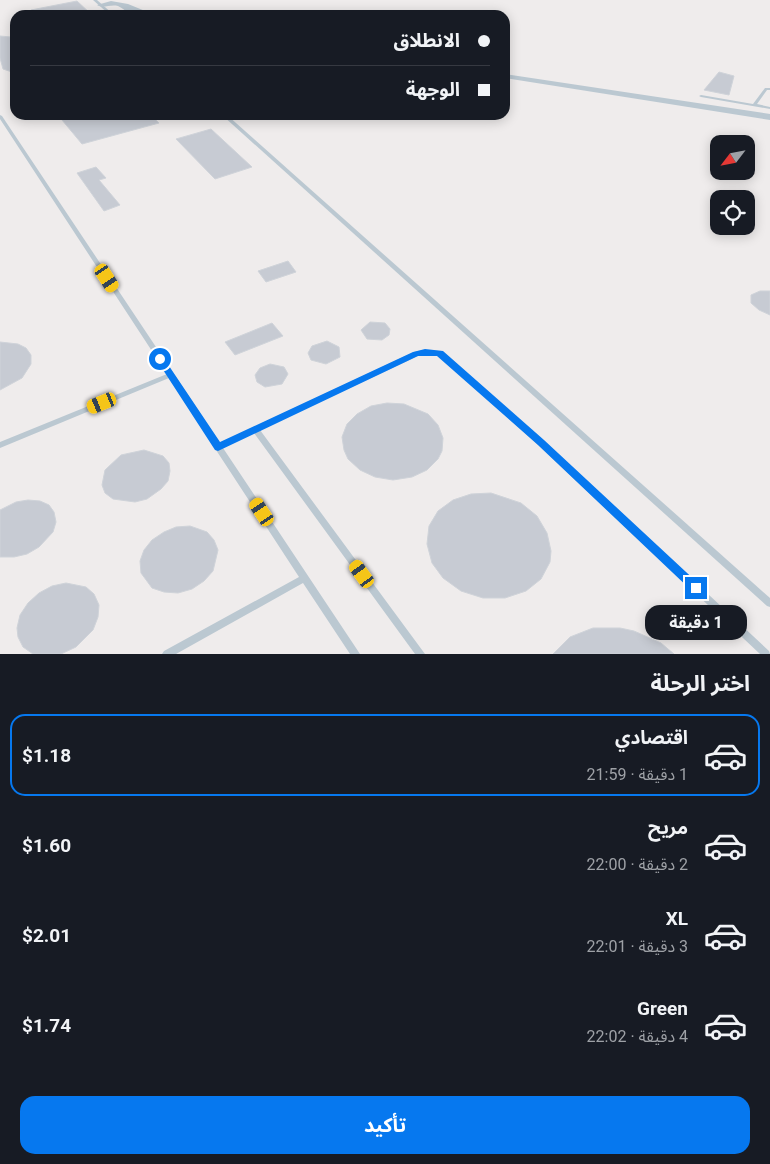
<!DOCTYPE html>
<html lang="ar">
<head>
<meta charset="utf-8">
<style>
	body { margin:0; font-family:Roboto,"Noto Sans Arabic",sans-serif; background:#20242c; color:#f1f3f6; direction:rtl; height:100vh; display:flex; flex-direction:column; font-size:19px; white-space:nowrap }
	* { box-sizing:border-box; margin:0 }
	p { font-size:16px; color:#9ea1a6 }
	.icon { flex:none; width:28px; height:28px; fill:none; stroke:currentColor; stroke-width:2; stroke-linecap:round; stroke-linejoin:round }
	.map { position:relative; height:654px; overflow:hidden; direction:ltr }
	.details { display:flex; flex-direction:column; background:#171b24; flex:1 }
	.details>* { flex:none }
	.hud { position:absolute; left:10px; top:10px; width:500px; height:110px; border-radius:15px; box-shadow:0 2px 12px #0003; direction:rtl; display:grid; align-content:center; height:110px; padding:0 20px; background:#171b24 }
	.needle { width:32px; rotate:238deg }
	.controls { position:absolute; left:710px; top:135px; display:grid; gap:10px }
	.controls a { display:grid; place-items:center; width:45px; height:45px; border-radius:10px; background:#171b24; box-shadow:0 2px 12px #0003; font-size:25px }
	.end { position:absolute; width:22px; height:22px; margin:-11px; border:6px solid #0678ef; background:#fff; box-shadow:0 0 0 2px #fff }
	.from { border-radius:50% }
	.bubble { position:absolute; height:35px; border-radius:15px; background:#171b24; box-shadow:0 2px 12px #0003; font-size:16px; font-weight:700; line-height:35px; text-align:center; direction:rtl }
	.car { position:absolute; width:15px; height:30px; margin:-15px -8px; border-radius:6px; box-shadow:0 0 4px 1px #0007; background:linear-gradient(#f5c518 24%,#345 0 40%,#f5c518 0 76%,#345 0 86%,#f5c518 0) }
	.hud b { display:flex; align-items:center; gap:18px; height:48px; font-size:19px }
	.hud b+b { border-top:1px solid #363941 }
	.hud i { width:12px; height:12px; background:#f1f3f6 }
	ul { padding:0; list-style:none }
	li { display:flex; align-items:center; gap:15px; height:82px; margin:0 10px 8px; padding:0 10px; border:2px solid transparent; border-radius:15px }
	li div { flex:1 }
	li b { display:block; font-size:19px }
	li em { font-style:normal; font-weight:700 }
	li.current { border-color:#0678ef }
	li>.icon { width:45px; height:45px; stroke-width:1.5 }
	h2 { padding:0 20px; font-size:22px; line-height:60px }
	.primary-button { display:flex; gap:10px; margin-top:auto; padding:10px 20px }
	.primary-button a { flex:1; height:58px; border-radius:15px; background:#0678ef; color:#fff; font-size:20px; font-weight:700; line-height:58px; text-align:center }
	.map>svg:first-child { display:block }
</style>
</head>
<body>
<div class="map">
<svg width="770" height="654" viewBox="0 0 770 654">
	<rect width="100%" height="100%" fill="#efecec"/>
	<g fill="#c7cbd3" stroke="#cfd3d9">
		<path d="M77,1L92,15H31V10Z"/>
		<path d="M0,36L11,37L15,41V73L3,69L0,58Z"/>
		<path d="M719,72L734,76L729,95L704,90Z"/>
		<path d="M81,115H151L159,123L82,144L62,120Z"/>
		<path d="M211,129L252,167L215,179L176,139Z"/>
		<path d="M96,167L106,178L99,180L120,205L104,211L77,173Z"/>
		<path d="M288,261L296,272L266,282L258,271Z"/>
		<path d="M760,291H770V315L759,310L751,303V295Z"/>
		<path d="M370,322L385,323L390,329L389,335L382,340L367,339L361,330Z"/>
		<path d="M272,323L283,336L235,355L225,342Z"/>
		<path d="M327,341L339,347L340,357L326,364L311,360L308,353L312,346Z"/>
		<path d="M0,342L18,344L26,348L31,355V364L22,378L0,390Z"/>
		<path d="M270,364L284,367L288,374L282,384L265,387L257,382L255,375L260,368Z"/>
		<path d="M387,403L404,404L428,414L438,425L443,438L442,451L438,459L427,470L412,477L393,480L375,477L360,470L348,459L344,450L342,437L347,424L357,414L371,406Z"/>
		<path d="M144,450L163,456L169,463L170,471L168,481L161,489L147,499L135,502L113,499L105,493L102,485L105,470L121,455Z"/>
		<path d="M491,493L521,503L537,516L547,533L551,551L550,562L541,579L526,591L505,598H483L461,591L443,578L432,563L427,544L429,526L438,511L453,500L471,494Z"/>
		<path d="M28,500L40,501L49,505L54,512L56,522L53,532L39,547L27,554L14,557H0V510L16,502Z"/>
		<path d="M190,526L207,532L214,540L218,550L213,571L204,581L192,589L178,593L164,592L152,588L141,573L140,561L144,550L152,540L164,532L176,527Z"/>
		<path d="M66,583L86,587L94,594L99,605L98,617L93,630L76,647L61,654H33L23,647L18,637L17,628L20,615L28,603L39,593L52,586Z"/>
		<path d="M593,628H620L634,631L661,643L674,654H553L570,637Z"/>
	</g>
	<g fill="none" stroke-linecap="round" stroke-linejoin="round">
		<g fill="#bbc8d1" fill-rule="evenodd">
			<path d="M93,0H97L114,15H110Z"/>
			<path d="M765,88H770V90H767L757,104L770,107V109L701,97L699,96L701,95L753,104Z"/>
			<path d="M0,115L2,116L220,443L414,352L425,350L442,351L544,441L769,651L770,654H760L538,445L438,355L425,354L418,356L260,430L425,654H415L254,433L223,448L360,654H350L303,583L176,654H162L164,651L299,577L169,378L0,448V442L167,374L0,119Z"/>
			<path d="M222,115H227L770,598V607L767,606Z"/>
		</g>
		<g fill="#bbc8d1" fill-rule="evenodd">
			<path d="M111,1L128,4L155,15H145L133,10L138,15C128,15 126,10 118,6C110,4 103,9 97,5Z"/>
			<path d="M505,74L770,114V120L505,78Z"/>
		</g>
	</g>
	<path fill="#0678ef" d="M425,349L443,351L544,440L700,585V591H692L538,445L437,356H418L218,451L215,450L156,359L163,357L220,442L413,352Z"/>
</svg>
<div class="controls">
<a><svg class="needle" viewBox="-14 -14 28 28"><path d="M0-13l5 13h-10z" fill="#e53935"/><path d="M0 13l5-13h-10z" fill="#9ea1a6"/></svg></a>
<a><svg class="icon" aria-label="locate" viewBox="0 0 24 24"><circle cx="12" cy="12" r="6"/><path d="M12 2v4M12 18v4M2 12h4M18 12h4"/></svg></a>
</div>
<i class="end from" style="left:160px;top:359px"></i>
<i class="end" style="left:696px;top:588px"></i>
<div class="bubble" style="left:645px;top:605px;width:102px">1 دقيقة</div>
<i class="car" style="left:107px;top:278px;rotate:147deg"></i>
<i class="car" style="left:102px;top:403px;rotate:248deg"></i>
<i class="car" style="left:262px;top:512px;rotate:326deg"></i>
<i class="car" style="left:362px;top:574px;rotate:324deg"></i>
<div class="hud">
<b><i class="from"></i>الانطلاق</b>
<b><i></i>الوجهة</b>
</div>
</div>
<section class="details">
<h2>اختر الرحلة</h2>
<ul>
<li class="current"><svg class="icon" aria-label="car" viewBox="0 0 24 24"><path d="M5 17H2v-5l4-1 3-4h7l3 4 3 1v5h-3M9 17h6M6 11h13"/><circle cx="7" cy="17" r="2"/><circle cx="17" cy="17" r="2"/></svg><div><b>اقتصادي</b><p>1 دقيقة · 21:59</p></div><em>$1.18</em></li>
<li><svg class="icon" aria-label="car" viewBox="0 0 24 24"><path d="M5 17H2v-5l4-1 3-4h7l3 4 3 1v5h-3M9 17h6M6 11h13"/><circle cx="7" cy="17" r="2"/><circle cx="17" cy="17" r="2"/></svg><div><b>مريح</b><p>2 دقيقة · 22:00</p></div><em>$1.60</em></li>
<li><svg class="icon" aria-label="car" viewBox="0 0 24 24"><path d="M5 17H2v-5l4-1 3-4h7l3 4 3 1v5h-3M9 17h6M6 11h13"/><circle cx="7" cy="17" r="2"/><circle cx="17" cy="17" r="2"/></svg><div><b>XL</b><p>3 دقيقة · 22:01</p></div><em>$2.01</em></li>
<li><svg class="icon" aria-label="car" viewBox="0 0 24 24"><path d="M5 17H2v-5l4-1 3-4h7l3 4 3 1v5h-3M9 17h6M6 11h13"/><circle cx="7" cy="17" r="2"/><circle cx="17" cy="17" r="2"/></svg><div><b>Green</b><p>4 دقيقة · 22:02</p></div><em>$1.74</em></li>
</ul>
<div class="primary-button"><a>تأكيد</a></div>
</section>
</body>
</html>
